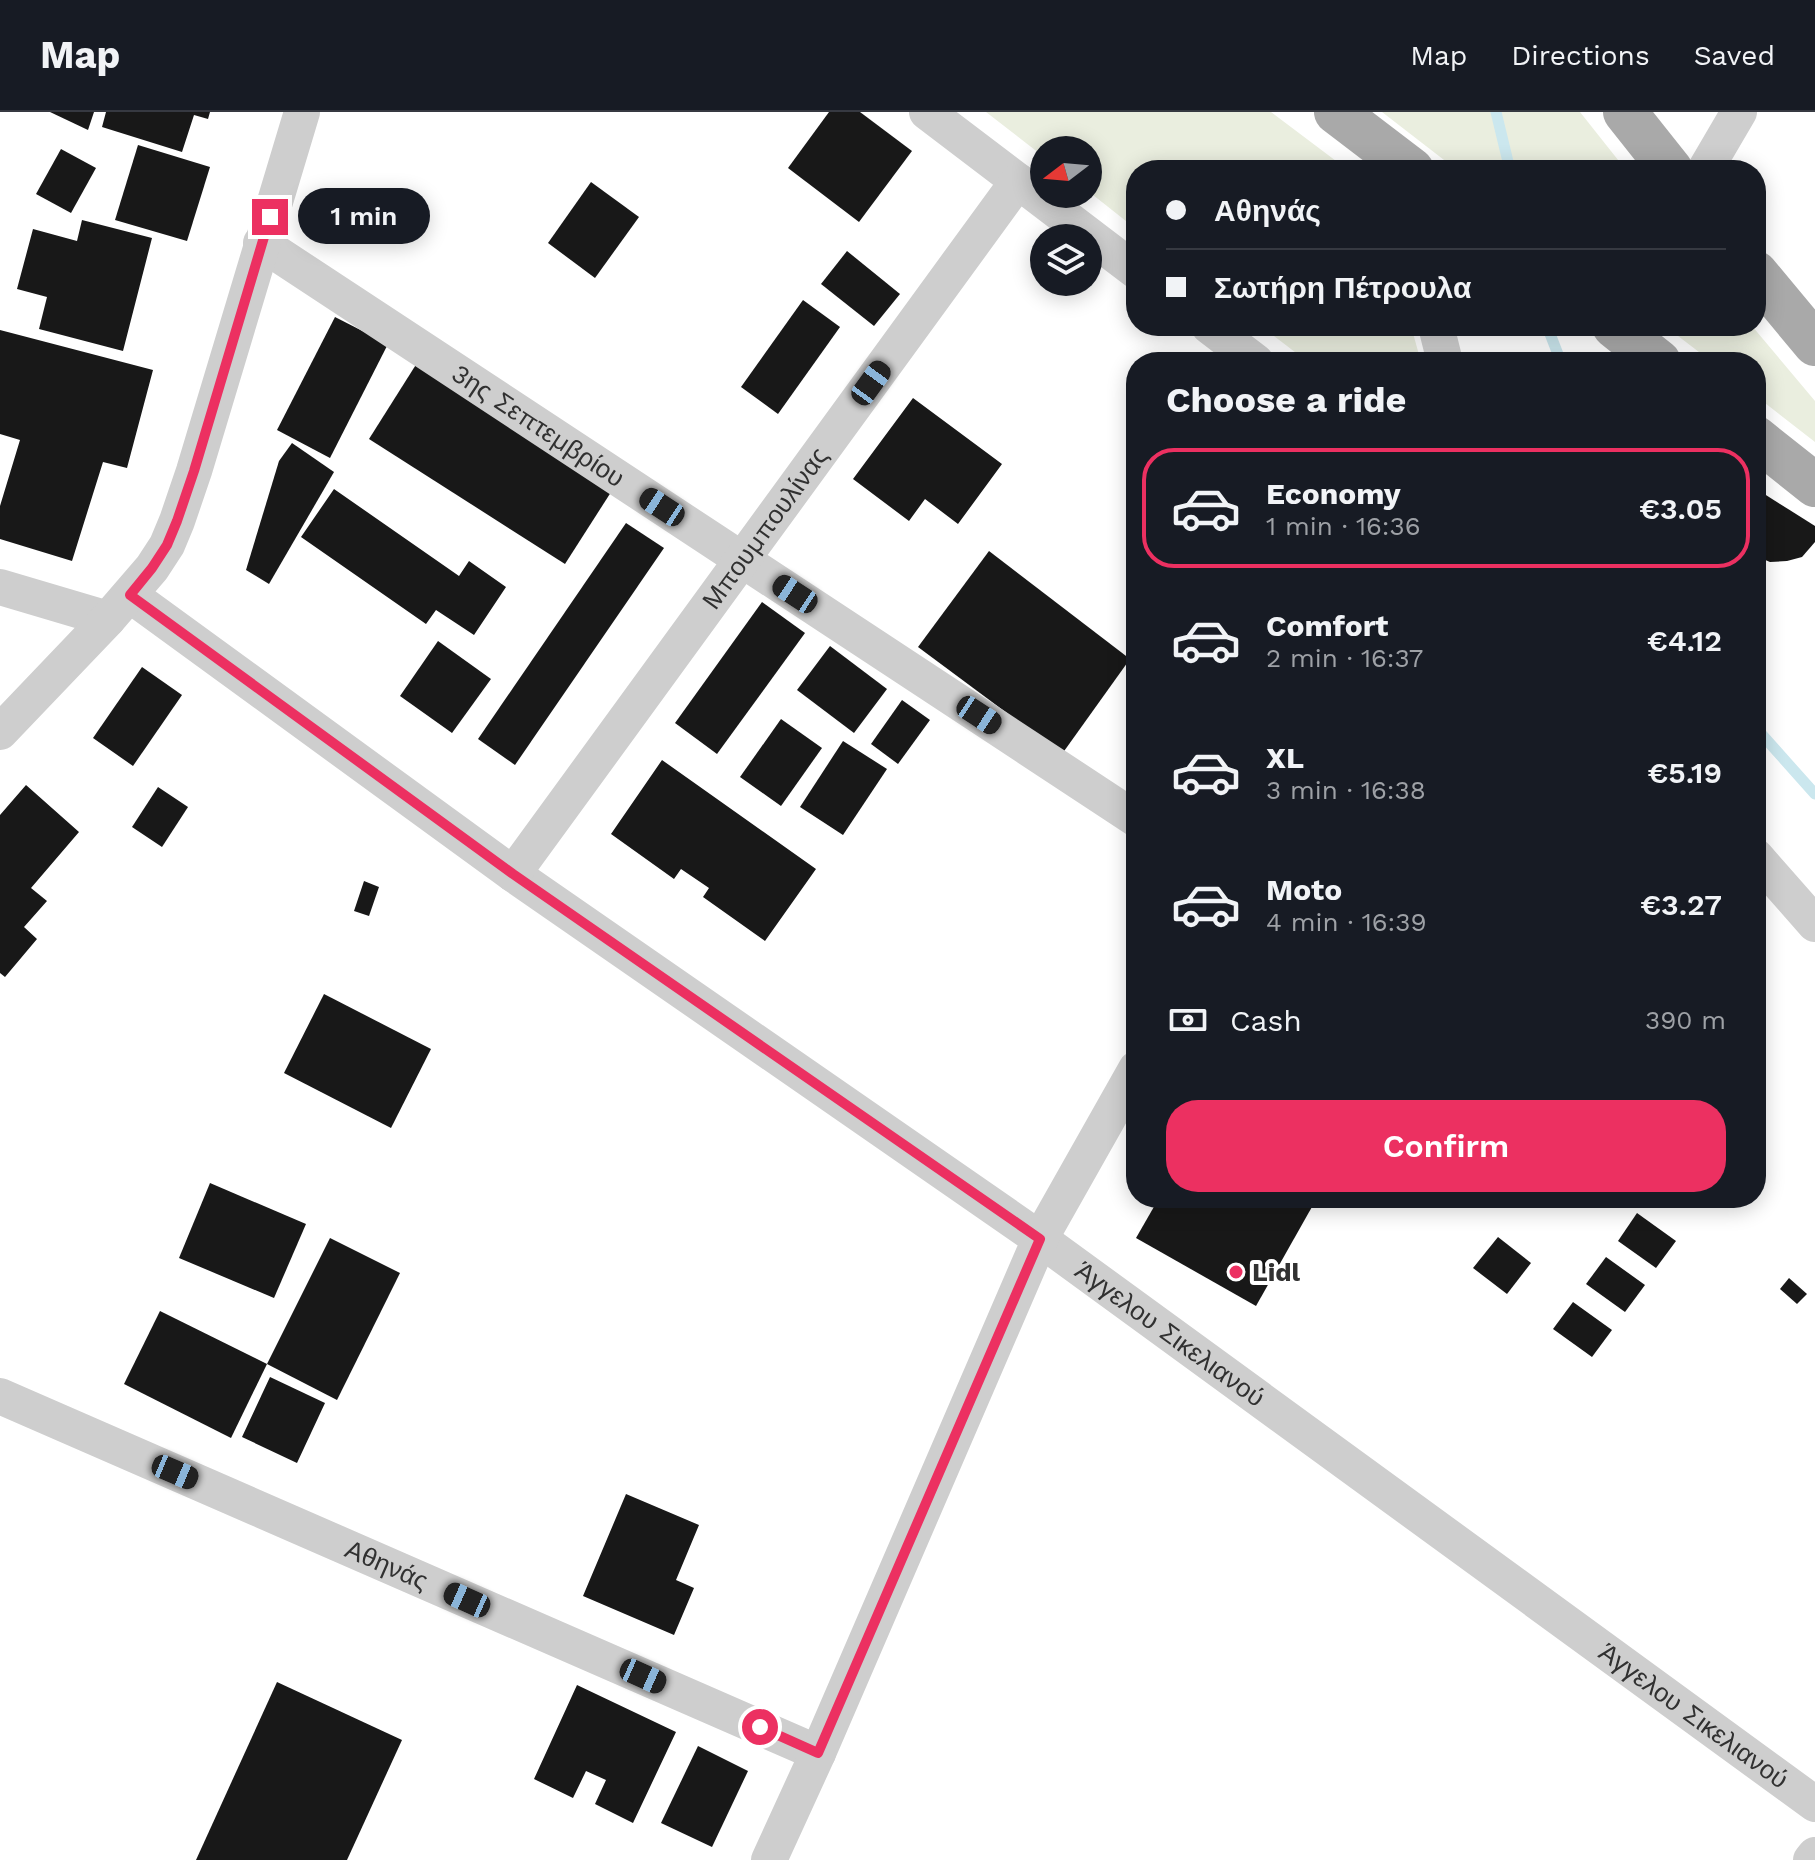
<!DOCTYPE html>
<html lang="en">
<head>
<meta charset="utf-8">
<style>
	body { margin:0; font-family:"Work Sans",sans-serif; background:#20242c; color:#f1f3f6; height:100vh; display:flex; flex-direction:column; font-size:30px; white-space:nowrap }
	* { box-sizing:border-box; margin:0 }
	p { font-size:26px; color:#9ea1a6 }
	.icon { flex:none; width:44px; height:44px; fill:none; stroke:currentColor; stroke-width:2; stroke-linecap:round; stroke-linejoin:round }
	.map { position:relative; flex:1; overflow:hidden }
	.panel { position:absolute; left:1126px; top:240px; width:640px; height:856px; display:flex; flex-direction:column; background:#171b24; border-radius:32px; box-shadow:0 4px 20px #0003 }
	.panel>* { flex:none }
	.guide { position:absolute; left:1126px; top:48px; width:640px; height:176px; border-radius:32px; box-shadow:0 4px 20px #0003; display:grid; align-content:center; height:176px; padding:0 40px; background:#171b24 }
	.needle { width:52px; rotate:254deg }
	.fabs { position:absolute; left:1030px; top:24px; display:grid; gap:16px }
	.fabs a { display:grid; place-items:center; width:72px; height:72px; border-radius:50%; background:#171b24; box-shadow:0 4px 20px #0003; font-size:40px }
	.end { position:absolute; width:36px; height:36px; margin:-18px; border:10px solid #ec3061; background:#fff; box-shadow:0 0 0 4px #fff }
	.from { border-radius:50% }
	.bubble { position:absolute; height:56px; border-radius:28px; background:#171b24; box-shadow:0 4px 20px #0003; font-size:26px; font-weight:600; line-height:56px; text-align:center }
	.car { position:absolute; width:24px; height:48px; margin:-24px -12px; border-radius:10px; box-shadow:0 0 6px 2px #0007; background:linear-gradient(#222 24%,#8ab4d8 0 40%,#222 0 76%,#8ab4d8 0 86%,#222 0) }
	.guide b { display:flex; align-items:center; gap:28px; height:76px; font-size:30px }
	.guide b+b { border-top:2px solid #363941 }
	.guide i { width:20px; height:20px; background:#f1f3f6 }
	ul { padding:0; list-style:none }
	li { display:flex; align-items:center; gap:24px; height:120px; margin:0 16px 12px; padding:0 24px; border:4px solid transparent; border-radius:32px }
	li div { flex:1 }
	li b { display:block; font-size:30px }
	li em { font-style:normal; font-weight:600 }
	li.current { border-color:#ec3061 }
	li>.icon { width:72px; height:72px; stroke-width:1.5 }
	h2 { padding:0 40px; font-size:36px; line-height:96px }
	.pay { display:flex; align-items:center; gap:20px; height:88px; padding:0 40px; font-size:30px }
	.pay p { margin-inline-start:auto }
	.button { display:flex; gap:16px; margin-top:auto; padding:16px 40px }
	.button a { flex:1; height:92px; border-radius:32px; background:#ec3061; color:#fff; font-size:32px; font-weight:600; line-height:92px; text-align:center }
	header { display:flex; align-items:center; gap:48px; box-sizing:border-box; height:112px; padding:0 40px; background:#171b24; border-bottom:2px solid #363941 }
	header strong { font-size:38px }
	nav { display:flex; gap:44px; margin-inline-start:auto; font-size:28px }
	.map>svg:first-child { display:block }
</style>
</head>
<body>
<header>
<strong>Map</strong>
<nav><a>Map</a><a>Directions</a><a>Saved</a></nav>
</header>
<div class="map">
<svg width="1815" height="1748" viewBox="0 0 1815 1748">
	<rect width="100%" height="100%" fill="#fff"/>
	<g fill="#eaeedf">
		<path d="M986,0H1271L1348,58H1136V117L1088,79V38H1044V45Z"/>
		<path d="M1382,0H1580L1626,58H1457Z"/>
		<path d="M1261,214H1411L1421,250H1308Z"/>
		<path d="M1665,214H1752L1815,289V330L1756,284V250H1712Z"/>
	</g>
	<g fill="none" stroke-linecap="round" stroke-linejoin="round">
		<g stroke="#cbe7ee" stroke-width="11">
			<path d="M1496,0L1510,58"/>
			<path d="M1547,214L1561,250"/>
			<path d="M1756,616L1815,682"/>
		</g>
	</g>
	<g fill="#181818">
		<path d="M50,0H94L88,18Z"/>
		<path d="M106,0H210L208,7L194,3L182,40L102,15Z"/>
		<path d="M829,0H860L912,39L859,110L788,56Z"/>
		<path d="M138,33L210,55L187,129L115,108Z"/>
		<path d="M61,37L96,56L71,101L36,82Z"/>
		<path d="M591,70L639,105L595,166L548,131Z"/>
		<path d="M82,108L152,126L123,239L39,217L47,185L17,177L33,117L77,129Z"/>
		<path d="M847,139L900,182L874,214L821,172Z"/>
		<path d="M803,188L840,215L778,302L741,275Z"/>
		<path d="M335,205L388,232L330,346L277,318Z"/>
		<path d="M0,218L153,258L127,356L103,350L72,449L0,427V394L20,328L0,322Z"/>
		<path d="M417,251L613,377L565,452L369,327Z"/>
		<path d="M913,286L1002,352L958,412L925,387L909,409L853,367Z"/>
		<path d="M292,331L334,360L269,472L246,458L279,349Z"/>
		<path d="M334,377L459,464L469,449L506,475L474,523L436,498L426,512L301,425Z"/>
		<path d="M1758,378L1815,414V430L1802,445L1787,449L1770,450L1756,444V381Z"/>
		<path d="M626,411L664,436L515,653L478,627Z"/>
		<path d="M989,439L1130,547L1062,642L918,535Z"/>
		<path d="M762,490L805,521L717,642L675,611Z"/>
		<path d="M438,529L491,567L452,621L400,584Z"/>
		<path d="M830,534L887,577L854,621L797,578Z"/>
		<path d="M142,555L182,583L133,654L93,626Z"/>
		<path d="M902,588L930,608L898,652L871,632Z"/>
		<path d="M781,607L822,636L781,694L740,665Z"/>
		<path d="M843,629L887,657L843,723L800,695Z"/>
		<path d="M662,648L816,757L765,829L703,785L709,776L681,757L674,767L611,722Z"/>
		<path d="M26,673L79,720L31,776L47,789L24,815L37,827L5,865L0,861V703Z"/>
		<path d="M158,675L188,695L162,735L132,715Z"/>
		<path d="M364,769L379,775L369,804L354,799Z"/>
		<path d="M324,882L431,937L391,1016L284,961Z"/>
		<path d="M210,1071L306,1112L274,1186L179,1146Z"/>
		<path d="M1159,1086H1317L1256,1194L1136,1126Z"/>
		<path d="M1637,1101L1676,1129L1656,1156L1618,1129Z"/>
		<path d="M1498,1125L1531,1151L1507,1182L1473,1156Z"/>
		<path d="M330,1126L400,1161L337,1288L267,1252Z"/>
		<path d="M1606,1145L1645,1173L1625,1200L1586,1172Z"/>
		<path d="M1789,1166L1807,1182L1797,1192L1780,1177Z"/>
		<path d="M1573,1190L1612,1218L1592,1245L1553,1217Z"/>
		<path d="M160,1199L267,1252L231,1326L124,1272Z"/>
		<path d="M270,1265L325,1291L297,1351L242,1325Z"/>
		<path d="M626,1382L699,1413L676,1468L694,1476L674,1523L583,1484Z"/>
		<path d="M277,1570L402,1628L347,1748H196Z"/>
		<path d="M577,1573L676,1620L633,1711L595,1692L606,1668L586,1659L573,1686L534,1667Z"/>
		<path d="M698,1634L748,1659L712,1735L661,1711Z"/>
	</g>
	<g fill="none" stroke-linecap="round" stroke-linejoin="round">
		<g stroke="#cecece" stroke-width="36">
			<path d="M927,0L1136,159"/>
			<path d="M1705,58L1739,0"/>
			<path id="s1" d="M261,131L1136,707"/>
			<path d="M1209,214L1256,250"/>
			<path d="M1436,214L1445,250"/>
			<path d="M0,475L108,507"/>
			<path id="s2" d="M130,483L513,762L1040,1127L1815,1692"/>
			<path d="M0,620L108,507L152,456L167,433L177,409L194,359L302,0"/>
			<path d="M1756,745L1815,812"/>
			<path id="s3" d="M513,762L1018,69"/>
			<path id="s4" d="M0,1284L818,1641"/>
			<path d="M769,1748L818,1641L1040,1127L1136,957"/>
			<path d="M1811,1748L1815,1743"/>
		</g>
		<g stroke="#a9a9a9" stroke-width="44">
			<path d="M1336,0L1412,58"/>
			<path d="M1625,0L1671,58"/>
			<path d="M1756,161L1815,232"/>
			<path d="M1614,214L1659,250"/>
			<path d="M1756,326L1815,373"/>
		</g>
	</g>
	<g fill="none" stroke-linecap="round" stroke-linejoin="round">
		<path stroke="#ec3061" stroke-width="10" d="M270,105L194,359L177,409L167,433L152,456L130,483L513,762L1040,1127L818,1641L760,1615"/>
	</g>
	<circle fill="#ec3061" stroke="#fff" stroke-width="3" cx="1236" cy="1160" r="8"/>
	<g text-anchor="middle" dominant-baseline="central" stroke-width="8" stroke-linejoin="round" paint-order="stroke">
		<g font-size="26" fill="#313131" stroke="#fff">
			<text stroke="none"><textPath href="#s1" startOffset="332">3ης Σεπτεμβρίου</textPath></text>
			<text stroke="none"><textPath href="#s3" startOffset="428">Μπουμπουλίνας</textPath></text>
			<text stroke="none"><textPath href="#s2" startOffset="1276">Άγγελου Σικελιανού</textPath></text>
			<text stroke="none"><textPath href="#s4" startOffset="422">Αθηνάς</textPath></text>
			<text stroke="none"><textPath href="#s2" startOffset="1924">Άγγελου Σικελιανού</textPath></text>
		</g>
		<g font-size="26" font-weight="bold" fill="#313131" stroke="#fff" text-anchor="start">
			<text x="1252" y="1160">Lidl</text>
		</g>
	</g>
</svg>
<div class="fabs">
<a><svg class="needle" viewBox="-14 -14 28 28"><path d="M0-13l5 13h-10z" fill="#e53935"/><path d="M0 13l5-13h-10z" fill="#9ea1a6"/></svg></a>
<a><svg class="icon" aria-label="layers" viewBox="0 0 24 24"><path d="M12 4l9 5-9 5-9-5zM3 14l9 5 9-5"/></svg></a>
</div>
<i class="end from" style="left:760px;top:1615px"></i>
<i class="end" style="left:270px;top:105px"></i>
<div class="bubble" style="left:298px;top:76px;width:132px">1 min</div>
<i class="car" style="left:871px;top:271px;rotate:36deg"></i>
<i class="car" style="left:662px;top:395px;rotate:303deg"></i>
<i class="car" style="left:795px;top:482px;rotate:303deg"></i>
<i class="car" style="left:979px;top:603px;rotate:123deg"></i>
<i class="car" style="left:175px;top:1360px;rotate:113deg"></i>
<i class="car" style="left:467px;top:1488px;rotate:294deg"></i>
<i class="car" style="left:643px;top:1564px;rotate:114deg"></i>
<div class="guide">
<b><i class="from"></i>Αθηνάς</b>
<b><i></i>Σωτήρη Πέτρουλα</b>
</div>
<section class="panel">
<h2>Choose a ride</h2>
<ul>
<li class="current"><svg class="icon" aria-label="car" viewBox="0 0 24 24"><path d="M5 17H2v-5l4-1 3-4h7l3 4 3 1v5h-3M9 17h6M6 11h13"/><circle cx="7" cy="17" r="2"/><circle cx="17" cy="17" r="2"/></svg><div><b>Economy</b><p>1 min · 16:36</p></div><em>€3.05</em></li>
<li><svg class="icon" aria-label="car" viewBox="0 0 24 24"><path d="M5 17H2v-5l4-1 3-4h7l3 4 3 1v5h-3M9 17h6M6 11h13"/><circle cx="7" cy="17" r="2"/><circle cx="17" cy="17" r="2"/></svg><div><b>Comfort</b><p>2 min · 16:37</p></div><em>€4.12</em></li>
<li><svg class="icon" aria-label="car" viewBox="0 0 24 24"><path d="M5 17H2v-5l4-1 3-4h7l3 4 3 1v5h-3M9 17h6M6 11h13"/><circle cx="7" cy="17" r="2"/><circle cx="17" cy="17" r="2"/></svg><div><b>XL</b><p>3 min · 16:38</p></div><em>€5.19</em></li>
<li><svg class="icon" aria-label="car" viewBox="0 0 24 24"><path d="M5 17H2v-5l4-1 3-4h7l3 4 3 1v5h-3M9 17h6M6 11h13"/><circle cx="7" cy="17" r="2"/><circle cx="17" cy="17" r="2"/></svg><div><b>Moto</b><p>4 min · 16:39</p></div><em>€3.27</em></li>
</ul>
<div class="pay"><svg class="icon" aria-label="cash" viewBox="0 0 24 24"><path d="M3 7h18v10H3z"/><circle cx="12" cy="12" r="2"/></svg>Cash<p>390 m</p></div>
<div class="button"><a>Confirm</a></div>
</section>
</div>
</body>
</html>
